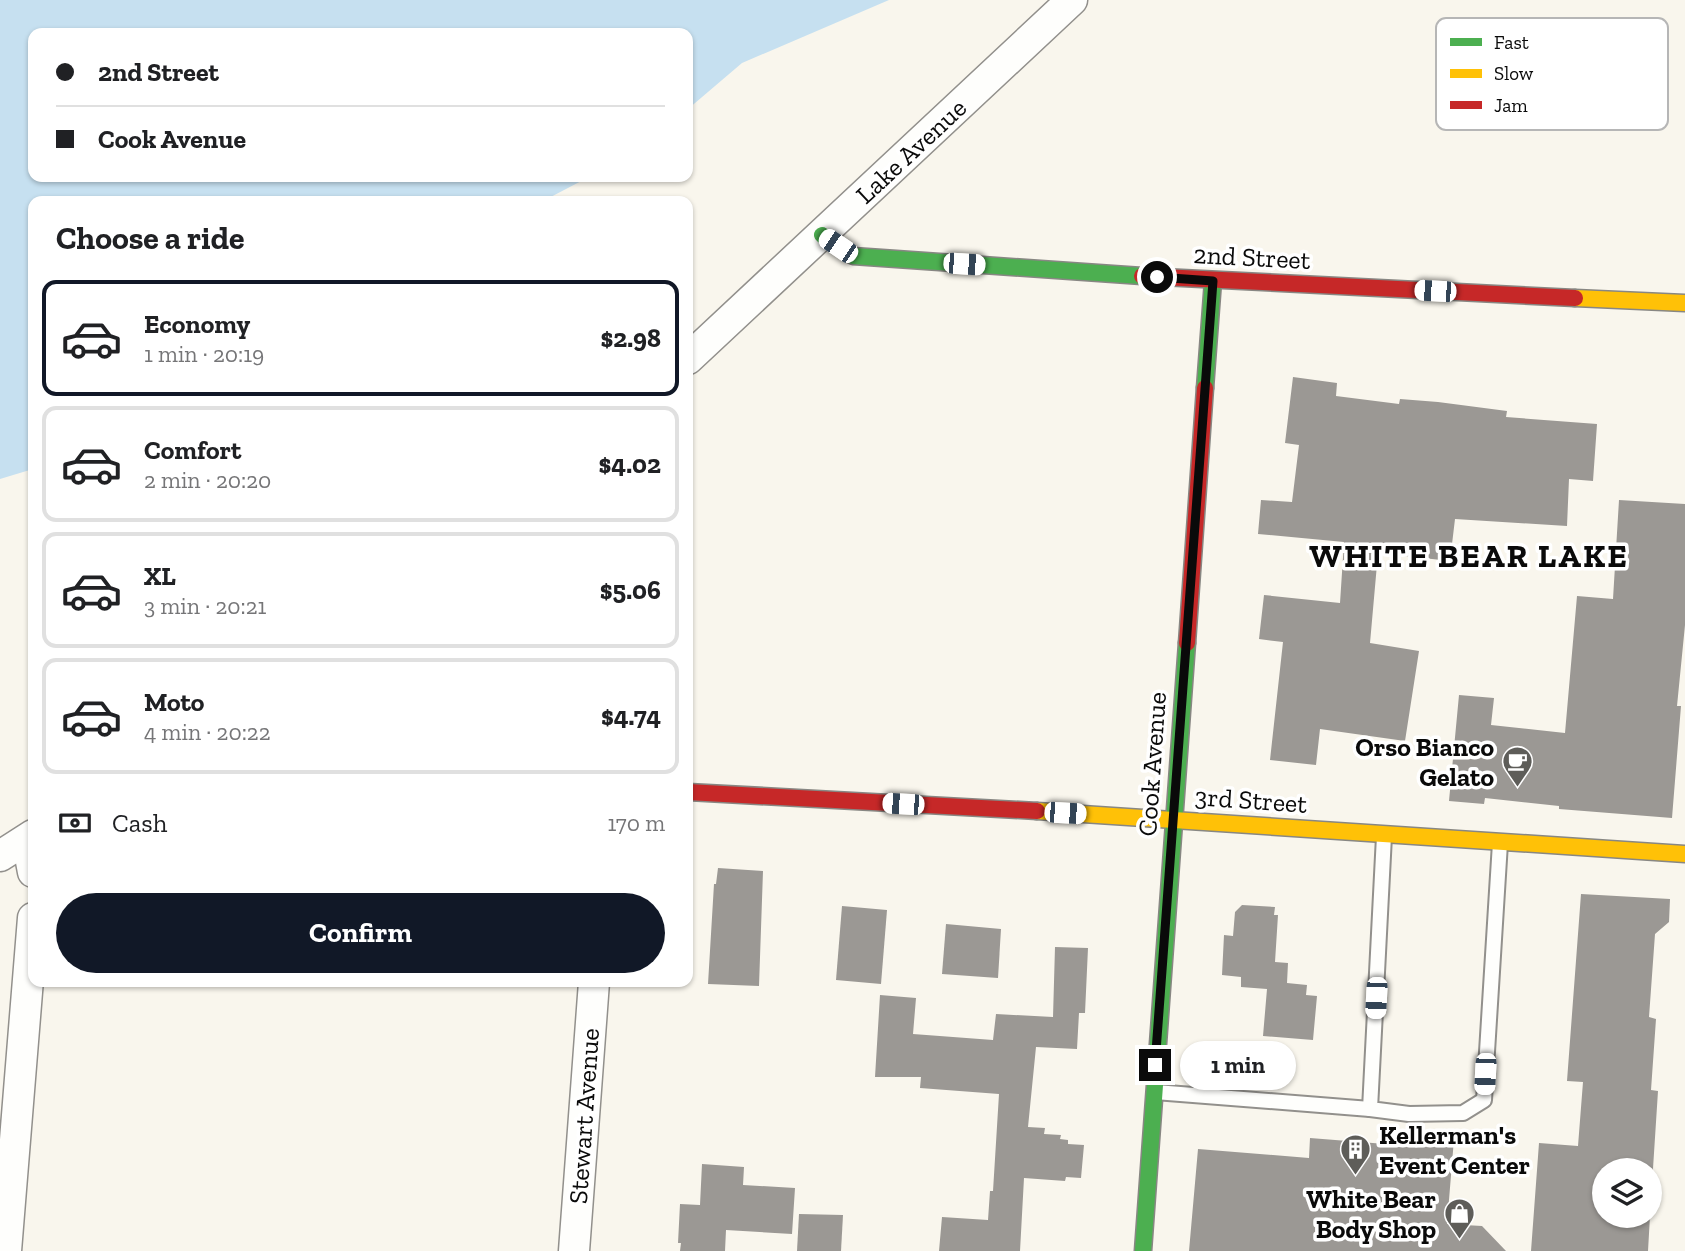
<!DOCTYPE html>
<html lang="en">
<head>
<meta charset="utf-8">
<style>
	body { margin:0; font-family:"Zilla Slab",serif; background:#f2f2f2; color:#202124; height:100vh; display:flex; flex-direction:column; font-size:26px; white-space:nowrap }
	* { box-sizing:border-box; margin:0 }
	p { font-size:23px; color:#757577 }
	.icon { flex:none; width:38px; height:38px; fill:none; stroke:currentColor; stroke-width:2; stroke-linecap:round; stroke-linejoin:round }
	.map { position:relative; flex:1; overflow:hidden }
	.drawer { position:absolute; left:28px; top:196px; width:665px; height:791px; display:flex; flex-direction:column; background:#fff; border-radius:14px; box-shadow:0 2px 5px #0004 }
	.drawer>* { flex:none }
	.guide { position:absolute; left:28px; top:28px; width:665px; height:154px; border-radius:14px; box-shadow:0 2px 5px #0004; display:grid; align-content:center; height:154px; padding:0 28px; background:#fff }
	.tools { position:absolute; left:1592px; top:1158px; display:grid; gap:14px }
	.tools a { display:grid; place-items:center; width:70px; height:70px; border-radius:50%; background:#fff; box-shadow:0 2px 5px #0004; font-size:35px }
	.end { position:absolute; width:32px; height:32px; margin:-16px; border:9px solid #0a0a0a; background:#fff; box-shadow:0 0 0 4px #fff }
	.from { border-radius:50% }
	.bubble { position:absolute; height:49px; border-radius:24px; background:#fff; box-shadow:0 2px 5px #0004; font-size:23px; font-weight:700; line-height:49px; text-align:center }
	.car { position:absolute; width:21px; height:42px; margin:-21px -10px; border-radius:9px; box-shadow:0 0 5px 2px #0007; background:linear-gradient(#fff 24%,#345 0 40%,#fff 0 76%,#345 0 86%,#fff 0) }
	.guide b { display:flex; align-items:center; gap:24px; height:66px; font-size:26px }
	.guide b+b { border-top:2px solid #e0e0e0 }
	.guide i { width:18px; height:18px; background:#202124 }
	ul { padding:0; list-style:none }
	li { display:flex; align-items:center; gap:21px; height:116px; margin:0 14px 10px; padding:0 14px; border:4px solid #e0e0e0; border-radius:14px }
	li div { flex:1 }
	li b { display:block; font-size:26px }
	li em { font-style:normal; font-weight:700 }
	li.current { border-color:#111827 }
	li>.icon { width:63px; height:63px; stroke-width:1.5 }
	h2 { padding:0 28px; font-size:32px; line-height:84px }
	.pay { display:flex; align-items:center; gap:18px; height:77px; padding:0 28px; font-size:26px }
	.pay p { margin-inline-start:auto }
	.cta { display:flex; gap:14px; margin-top:auto; padding:14px 28px }
	.cta a { flex:1; height:80px; border-radius:42px; background:#111827; color:#fff; font-size:28px; font-weight:700; line-height:80px; text-align:center }
	.map>svg:first-child { display:block }
</style>
</head>
<body>
<div class="map">
<svg width="1685" height="1251" viewBox="0 0 1685 1251">
	<rect width="100%" height="100%" fill="#f9f6ed"/>
	<path fill="#c6e0f0" d="M0,0H889L742,63L688,109V33H33V177H589L543,201H33V469L0,479Z"/>
	<g fill="#9b9894">
		<path d="M1293,377L1337,383L1336,396L1399,404L1400,399L1438,402L1507,411L1506,417L1597,424L1593,481L1569,479L1567,526L1455,519L1450,561L1378,553L1370,643L1419,651L1405,741L1320,729L1316,765L1270,760L1283,642L1259,639L1264,595L1340,603L1344,542L1258,534L1261,500L1292,502L1299,445L1285,443Z"/>
		<path d="M1619,500L1685,504V625L1677,706H1681L1672,818L1559,809V806L1485,798L1484,804L1449,801L1459,695L1494,698L1491,725L1565,733L1577,596L1613,599Z"/>
		<path d="M718,868L763,871L759,986L708,984L714,884H716Z"/>
		<path d="M1581,894L1670,899L1669,922L1655,934L1649,1017L1656,1019L1651,1090L1658,1091L1650,1215V1171H1605V1216H1650L1648,1251H1531L1539,1143L1578,1146L1583,1082L1567,1081Z"/>
		<path d="M1242,905L1275,907L1274,915H1278L1275,962L1288,963L1287,983L1307,985L1306,995L1317,996L1313,1040L1263,1036L1267,989L1241,987V977L1222,975L1224,935L1233,936L1235,912Z"/>
		<path d="M842,906L887,910L881,984L836,980Z"/>
		<path d="M946,924L1001,929L998,978L942,974Z"/>
		<path d="M1055,947L1088,948L1085,1013H1079L1077,1049L1036,1047L1028,1127L1045,1128L1044,1134L1061,1135L1060,1139L1068,1140V1144L1084,1145L1081,1178L1066,1177L1065,1181L1024,1178L1020,1251H939L942,1217L988,1220L990,1191H993L999,1094L920,1088L921,1077H875L880,995L916,998L913,1034L993,1040L996,1014L1053,1017Z"/>
		<path d="M1424,1137L1454,1139L1447,1224L1482,1226L1506,1251H1189L1198,1149L1309,1158L1310,1138L1423,1147Z"/>
		<path d="M702,1164L744,1167L743,1185L795,1188L792,1234L726,1230L725,1251H680L681,1243H678L680,1204L700,1205Z"/>
		<path d="M799,1214L843,1215L841,1251H797Z"/>
	</g>
	<g fill="none" stroke-linecap="round" stroke-linejoin="round">
		<defs>
			<g id="lane">
				<path d="M1384,836L1370,1109L1409,1114L1463,1113L1484,1100L1500,843"/>
				<path d="M1155,1092L1370,1109"/>
			</g>
			<g id="street">
				<path d="M688,359L1072,0"/>
				<path d="M27,840L33,872"/>
				<path d="M0,856L33,835"/>
				<path d="M6,1251L33,918"/>
				<path d="M574,1251L594,982"/>
			</g>
			<g id="fast">
				<path d="M822,235L853,256L1142,276"/>
				<path d="M1205,388L1213,281"/>
				<path d="M1143,1251L1187,643"/>
			</g>
			<g id="slow">
				<path d="M1575,298L1685,303"/>
				<path d="M1037,811L1685,854"/>
			</g>
			<g id="jam">
				<path d="M1142,276L1575,298"/>
				<path d="M1187,643L1205,388"/>
				<path d="M688,792L1037,811"/>
			</g>
		</defs>
		<use href="#lane" stroke="#92908c" stroke-width="18"/>
		<use href="#street" stroke="#92908c" stroke-width="33"/>
		<use href="#fast" stroke="#888783" stroke-width="19"/>
		<use href="#slow" stroke="#888783" stroke-width="19"/>
		<use href="#jam" stroke="#888783" stroke-width="19"/>
		<use href="#lane" stroke="#fefefc" stroke-width="14"/>
		<use href="#street" stroke="#fefefc" stroke-width="30"/>
		<use href="#fast" stroke="#4caf50" stroke-width="16"/>
		<use href="#slow" stroke="#ffc107" stroke-width="16"/>
		<use href="#jam" stroke="#c62828" stroke-width="16"/>
	</g>
	<g fill="none" stroke-linecap="round" stroke-linejoin="round">
		<path stroke="#0a0a0a" stroke-width="9" d="M1155,1065L1213,281L1157,277"/>
	</g>
	<defs>
		<symbol id="cafe-pin" viewBox="-11 -11 22 30"><path d="M0 17L-7.5 6A9.5 9.5 0 1 1 7.5 6Z" fill="#5e5d59" stroke="#fff"/><path d="M-5.5-4.5H6V0H3Q3 3.5 0 3.5H-2.5Q-5.5 3.5-5.5 0ZM3-3.2v2h1.7v-2ZM-6 4.5H4V6H-6Z" fill="#fff"/></symbol>
		<symbol id="building-pin" viewBox="-11 -11 22 30"><path d="M0 17L-7.5 6A9.5 9.5 0 1 1 7.5 6Z" fill="#5e5d59" stroke="#fff"/><path d="M-4-6H4V6H1V3H-1V6H-4ZM-2.5-4.3h1.7v1.8h-1.7ZM.8-4.3h1.7v1.8H.8ZM-2.5-1h1.7V.8h-1.7ZM.8-1h1.7V.8H.8Z" fill="#fff"/></symbol>
		<symbol id="shop-pin" viewBox="-11 -11 22 30"><path d="M0 17L-7.5 6A9.5 9.5 0 1 1 7.5 6Z" fill="#5e5d59" stroke="#fff"/><path d="M-5-2.5h2.3a2.7 3.5 0 0 1 5.4 0H5L5.5 6h-11ZM-1.5-2.5h3a1.5 2.3 0 0 0-3 0Z" fill="#fff"/></symbol>
	</defs>
	<g fill-rule="evenodd">
		<use href="#cafe-pin" x="1500" y="744" width="35" height="47"/>
		<use href="#building-pin" x="1338" y="1132" width="35" height="47"/>
		<use href="#shop-pin" x="1442" y="1196" width="35" height="47"/>
	</g>
	<g text-anchor="middle" dominant-baseline="central" stroke-width="7" stroke-linejoin="round" paint-order="stroke">
		<g font-size="26" fill="#0a0a0a" stroke="#fff">
			<text transform="translate(911 151) rotate(-43)">Lake Avenue</text>
			<text transform="translate(1252 257) rotate(3)">2nd Street</text>
			<text transform="translate(1152 764) rotate(-86)">Cook Avenue</text>
			<text transform="translate(1251 800) rotate(4)">3rd Street</text>
			<text transform="translate(584 1116) rotate(-86)">Stewart Avenue</text>
		</g>
		<g font-size="26" font-weight="bold" fill="#0a0a0a" stroke="#fff" text-anchor="end">
			<text x="1494" y="747">Orso Bianco<tspan x="1494" dy="30">Gelato</tspan></text>
			<text x="1379" y="1135" text-anchor="start">Kellerman's<tspan x="1379" dy="30">Event Center</tspan></text>
			<text x="1436" y="1199">White Bear<tspan x="1436" dy="30">Body Shop</tspan></text>
		</g>
		<g font-size="33" font-weight="bold" letter-spacing="2" fill="#0a0a0a" stroke="#fff">
			<text x="1469" y="555">WHITE BEAR LAKE</text>
		</g>
	</g>
	<rect x="1436" y="18" width="232" height="112" rx="10" fill="#fff" stroke="#b6b6b6" stroke-width="2"/>
	<rect x="1450" y="38" width="32" height="8" fill="#4caf50"/>
	<rect x="1450" y="69" width="32" height="9" fill="#ffc107"/>
	<rect x="1450" y="101" width="32" height="8" fill="#c62828"/>
	<g font-size="19" fill="#0a0a0a">
		<text x="1494" y="49">Fast</text>
		<text x="1494" y="80">Slow</text>
		<text x="1494" y="112">Jam</text>
	</g>
</svg>
<div class="tools">
<a><svg class="icon" aria-label="layers" viewBox="0 0 24 24"><path d="M12 4l9 5-9 5-9-5zM3 14l9 5 9-5"/></svg></a>
</div>
<i class="end from" style="left:1157px;top:277px"></i>
<i class="end" style="left:1155px;top:1065px"></i>
<div class="bubble" style="left:1180px;top:1041px;width:116px">1 min</div>
<i class="car" style="left:838px;top:246px;rotate:304deg"></i>
<i class="car" style="left:964px;top:264px;rotate:94deg"></i>
<i class="car" style="left:1435px;top:291px;rotate:273deg"></i>
<i class="car" style="left:903px;top:804px;rotate:273deg"></i>
<i class="car" style="left:1065px;top:813px;rotate:93deg"></i>
<i class="car" style="left:1376px;top:998px;rotate:183deg"></i>
<i class="car" style="left:1485px;top:1074px;rotate:183deg"></i>
<div class="guide">
<b><i class="from"></i>2nd Street</b>
<b><i></i>Cook Avenue</b>
</div>
<section class="drawer">
<h2>Choose a ride</h2>
<ul>
<li class="current"><svg class="icon" aria-label="car" viewBox="0 0 24 24"><path d="M5 17H2v-5l4-1 3-4h7l3 4 3 1v5h-3M9 17h6M6 11h13"/><circle cx="7" cy="17" r="2"/><circle cx="17" cy="17" r="2"/></svg><div><b>Economy</b><p>1 min · 20:19</p></div><em>$2.98</em></li>
<li><svg class="icon" aria-label="car" viewBox="0 0 24 24"><path d="M5 17H2v-5l4-1 3-4h7l3 4 3 1v5h-3M9 17h6M6 11h13"/><circle cx="7" cy="17" r="2"/><circle cx="17" cy="17" r="2"/></svg><div><b>Comfort</b><p>2 min · 20:20</p></div><em>$4.02</em></li>
<li><svg class="icon" aria-label="car" viewBox="0 0 24 24"><path d="M5 17H2v-5l4-1 3-4h7l3 4 3 1v5h-3M9 17h6M6 11h13"/><circle cx="7" cy="17" r="2"/><circle cx="17" cy="17" r="2"/></svg><div><b>XL</b><p>3 min · 20:21</p></div><em>$5.06</em></li>
<li><svg class="icon" aria-label="car" viewBox="0 0 24 24"><path d="M5 17H2v-5l4-1 3-4h7l3 4 3 1v5h-3M9 17h6M6 11h13"/><circle cx="7" cy="17" r="2"/><circle cx="17" cy="17" r="2"/></svg><div><b>Moto</b><p>4 min · 20:22</p></div><em>$4.74</em></li>
</ul>
<div class="pay"><svg class="icon" aria-label="cash" viewBox="0 0 24 24"><path d="M3 7h18v10H3z"/><circle cx="12" cy="12" r="2"/></svg>Cash<p>170 m</p></div>
<div class="cta"><a>Confirm</a></div>
</section>
</div>
</body>
</html>
